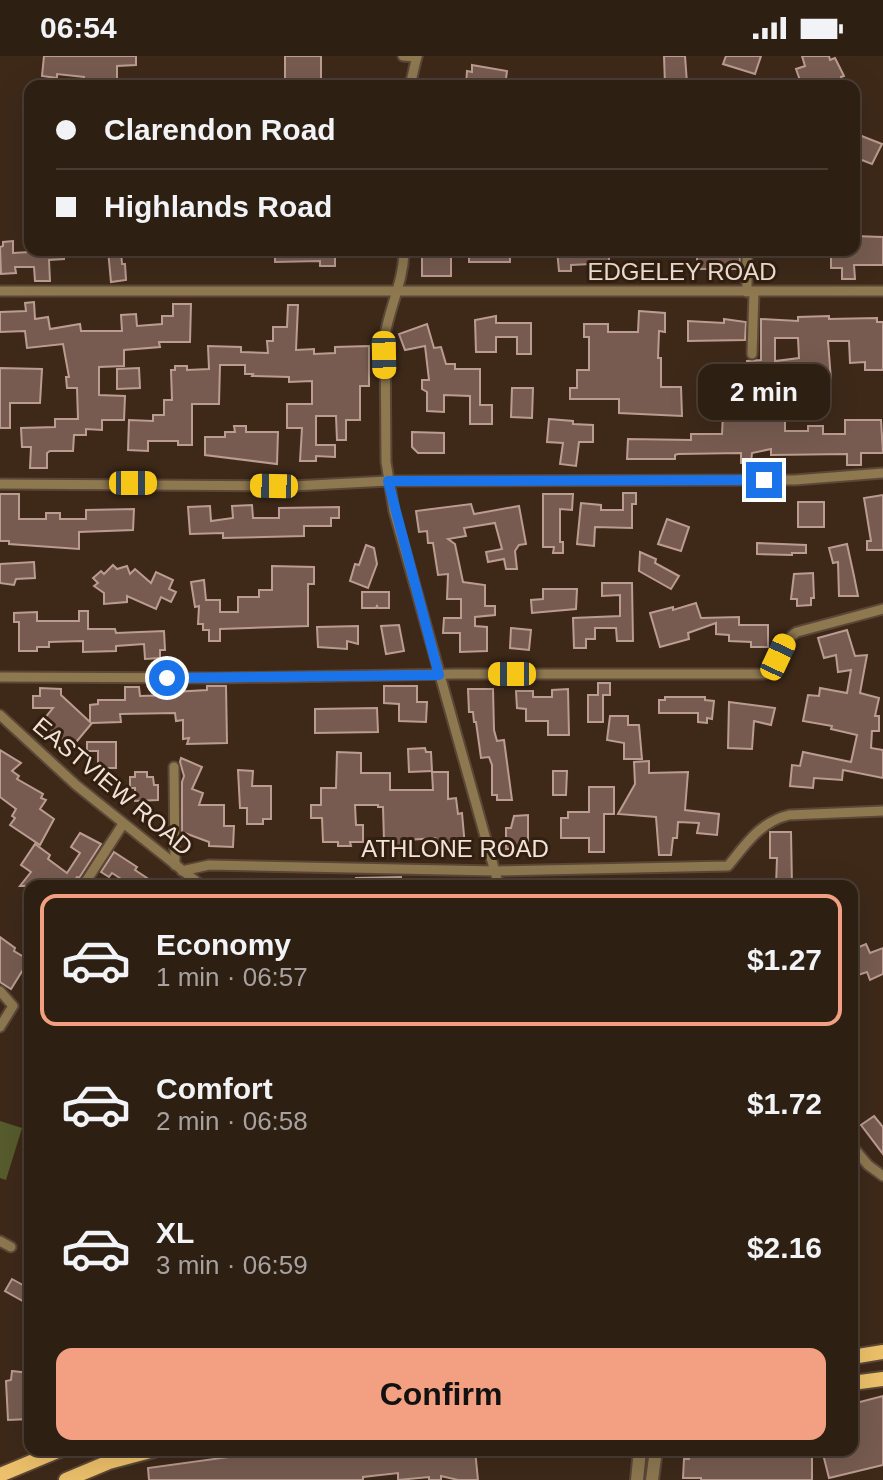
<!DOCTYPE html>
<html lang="en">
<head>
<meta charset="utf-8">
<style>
	body { margin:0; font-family:Arial,sans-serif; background:#36271c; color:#f1f3f6; height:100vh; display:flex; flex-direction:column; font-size:30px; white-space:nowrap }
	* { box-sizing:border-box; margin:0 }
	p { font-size:26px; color:#a7a2a0 }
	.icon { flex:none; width:44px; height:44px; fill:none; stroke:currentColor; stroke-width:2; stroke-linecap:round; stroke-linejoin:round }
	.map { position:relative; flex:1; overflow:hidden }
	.details { position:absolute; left:24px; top:824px; width:834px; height:576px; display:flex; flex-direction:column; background:#2e1f13; border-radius:16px; box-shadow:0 8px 32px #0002,0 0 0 2px #493d33 }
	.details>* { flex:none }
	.hud { position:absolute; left:24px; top:24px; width:836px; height:176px; border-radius:16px; box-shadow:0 8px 32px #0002,0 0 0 2px #493d33; display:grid; align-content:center; height:176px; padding:0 32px; background:#2e1f13 }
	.end { position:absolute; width:36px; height:36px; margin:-18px; border:10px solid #1a73e8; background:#fff; box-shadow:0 0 0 4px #fff }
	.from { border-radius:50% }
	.bubble { position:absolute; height:56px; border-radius:16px; background:#2e1f13; box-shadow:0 8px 32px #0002,0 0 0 2px #493d33; font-size:26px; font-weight:700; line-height:56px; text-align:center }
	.car { position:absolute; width:24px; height:48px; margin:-24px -12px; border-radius:10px; box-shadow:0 0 6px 2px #0007; background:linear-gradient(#f5c518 24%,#345 0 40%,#f5c518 0 76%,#345 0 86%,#f5c518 0) }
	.hud b { display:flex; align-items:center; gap:28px; height:76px; font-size:30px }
	.hud b+b { border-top:2px solid #493d33 }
	.hud i { width:20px; height:20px; background:#f1f3f6 }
	ul { padding:14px 0 0; list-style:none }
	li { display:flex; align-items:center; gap:24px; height:132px; margin:0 16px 12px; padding:0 16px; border:4px solid transparent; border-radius:16px }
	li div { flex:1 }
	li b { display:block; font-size:30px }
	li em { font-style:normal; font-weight:700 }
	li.current { border-color:#f2a081 }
	li>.icon { width:72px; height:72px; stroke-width:1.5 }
	.action { display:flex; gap:16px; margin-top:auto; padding:16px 32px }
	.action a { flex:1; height:92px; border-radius:16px; background:#f2a081; color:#111; font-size:32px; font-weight:700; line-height:92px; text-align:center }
	.status { display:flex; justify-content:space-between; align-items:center; height:56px; padding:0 40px; background:#2e1f13; direction:ltr }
	.status svg { height:22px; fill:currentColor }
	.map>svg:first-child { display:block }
</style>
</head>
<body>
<div class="status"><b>06:54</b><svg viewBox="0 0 49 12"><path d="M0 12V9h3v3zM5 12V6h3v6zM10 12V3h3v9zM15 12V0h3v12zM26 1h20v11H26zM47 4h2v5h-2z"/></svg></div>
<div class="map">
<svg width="883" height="1424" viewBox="0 0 883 1424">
	<rect width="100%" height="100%" fill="#3e2919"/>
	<path fill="#565c2d" d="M0,1065L22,1072L6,1124L0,1122Z"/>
	<g fill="#775b50" stroke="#bb9c90" stroke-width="2" fill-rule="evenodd">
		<path d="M44,0H136V9L117,10V30H83L84,21L57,18V22L42,20Z"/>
		<path d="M285,0H321V26H315V30H285Z"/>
		<path d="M664,0H685L687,27L665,28Z"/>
		<path d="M726,0H761L755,18L723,8Z"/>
		<path d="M802,0H829L830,4L835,2L844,20L841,21L844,30H802L796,13L805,10Z"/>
		<path d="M472,9L507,15L505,30H466L467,15L472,16Z"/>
		<path d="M854,77L882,88L872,108L854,101Z"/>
		<path d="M854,180L883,181V209H854L855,223H842V212H831V194H854Z"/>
		<path d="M13,185V197L64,194V203L49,204L50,225H35L34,211H15L16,217L1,218L0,191L3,190V186Z"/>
		<path d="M108,194H121L122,208H125L126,224L111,226Z"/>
		<path d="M275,194H335V210H320V205L275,206Z"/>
		<rect x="422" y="194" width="29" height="26"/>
		<rect x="469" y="194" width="41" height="12"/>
		<path d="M557,194H609V215H591V208L571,209V215H559Z"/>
		<rect x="697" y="197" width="43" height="16"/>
		<path d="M34,246L35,263L48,261L50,273L80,268L81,275H122L121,259L136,258L137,270L162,268V260H173V248H191L190,286H159L160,291L124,294V310L99,311V339L125,340L124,364H102V374L86,373V379H74L73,395H50L47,397V412H30L31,391H22L21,372L55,371V363H78L77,332H67L66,321H69L63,288L27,292L25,275L0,276V256L26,255L25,247Z"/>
		<path d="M288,249H298L296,294L314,293V298L335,297V291L369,290V330H360V364H346V384H337L336,360H316V389H335V401L316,400V405H300L302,372H287V348H312V325L289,326V321L252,320L253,318H245V309H220L219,348H192V389H178V385H148V395L128,394L129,364L153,365V359H164V344H172L171,314H175V310H187V314L209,313L208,290L241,291V296L268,297L267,285H273V271H287Z"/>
		<path d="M639,255L665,257V276L659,275L658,302H661V331H681L682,360L619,357V343H570V332H577V314H589V281H584V268H608V276H638Z"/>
		<path d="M496,260V267H531V298H517V281H496V296H476L475,264Z"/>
		<path d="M829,260V263L877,262V266H883V314H865V306L850,307L849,285H828L831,324L788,322L789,336H758V361H785V375H808V370H823V378H845V364H881L883,397H861V409H847V398L771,399V393L752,397L751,407H741V397L678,398L675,399V403H627L628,383L691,384V378H722L723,358L742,357V332H723V319H743V316H747V305L761,304V263L798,265V261ZM775,282H798L799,302L775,305Z"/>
		<path d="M724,263L746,266L745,284L688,285V265L724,267Z"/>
		<path d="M427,268L434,292L441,291L446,308H455V313H480V349H492V368H470V340L444,339V356L427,355V336L422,333V324H429L425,290L405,294L399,278Z"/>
		<path d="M0,312L42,313L40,347H10V372H0Z"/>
		<path d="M139,312L140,332L117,333V313Z"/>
		<path d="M512,332H533L532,362L511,361Z"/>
		<path d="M549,363L573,365V368L593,369V386H579L576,410L560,408L563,387L547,386Z"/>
		<path d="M234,370H246V376H278L277,408L205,399V381H225V376H235Z"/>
		<path d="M412,376L444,377V397H418L412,391Z"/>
		<path d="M623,437H636V448H632V472L595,471L594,490L577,488L581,447L601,449V454H623Z"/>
		<path d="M0,438H19V463H46V457H60V463H86V454L134,453L133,474L79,476V493L9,488V485H0Z"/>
		<path d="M543,438H573L572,454L560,453V486H563V497H553L554,491H543Z"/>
		<path d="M883,439V494H867V485H871L864,442Z"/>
		<rect x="798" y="446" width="26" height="25"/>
		<path d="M471,448L474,458L519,450L526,488L519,489L515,495L517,513H506L504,503L488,506L486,496L502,493L495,467L464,472L466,480L448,483L455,488L463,526L485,529V550H495V559L475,561V570L487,571V595L460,596V577H443L444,562H461V543H447L448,518L438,519L433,487H428L427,475L419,476L416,455Z"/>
		<path d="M252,449L253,462H279V452L339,451V462H331V470H304V480L223,482V477L190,478L188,451L210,450L211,465L233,462L232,450Z"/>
		<path d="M667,463L689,471L681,495L658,488Z"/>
		<path d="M757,487L806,489V497H792V499L757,498Z"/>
		<path d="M847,488L854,520L858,540H839L838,506L833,507L829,492Z"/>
		<path d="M366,489L374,492L377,508L368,532L350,525L355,508L359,509Z"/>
		<path d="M640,496L656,503L655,507L679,520L671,533L639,515Z"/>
		<path d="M34,506L35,522L16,523L14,529L0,527V508Z"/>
		<path d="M113,509L117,513L127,510L130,518L135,513L151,527L156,516L173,524L169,533L176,536L171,546L161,541L156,553L127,540V546L104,548V537L94,530L98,527L93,522L101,515L104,518Z"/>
		<path d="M272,510L314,511V528H308V570L220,573V585H209V574H203V568H198L199,550L195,551L191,526L204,524L206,544H220V556H238V541H259V534H272Z"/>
		<path d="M813,517L814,542H811V549L797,550V543H791L794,518Z"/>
		<path d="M602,527H632L633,585H617L616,572H595V583H586V592H574L573,562L620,560V539L602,540Z"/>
		<path d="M543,533H577L576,553L532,557L531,544L543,543Z"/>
		<path d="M362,536H389V552H378L377,550L376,552H362Z"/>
		<path d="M696,547L701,562L739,561V569H768V591H751V586L729,585V579L716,578V567L688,577L689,583L660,591L650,557L673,551V554Z"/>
		<path d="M79,555H88V573H115L116,577L164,575L165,594H160V602L145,603L144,588L116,590V595L83,596V585L49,586V591H37V595H19V566H14V557L37,556V565H79Z"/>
		<path d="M399,569L404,595L386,598L381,570Z"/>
		<path d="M358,570V588L347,585V593L318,591L317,571Z"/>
		<path d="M511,572L531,574L529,594L510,592Z"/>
		<path d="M847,574L855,600L867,599L860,637L879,642L875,660H879V675H872L871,692L883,694V722L843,714L842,724L814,722L813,732L790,730L792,709L800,710L803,696L851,706L857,679L831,673L832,670L803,665L808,639L819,640L820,632L847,637L851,614L838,616L836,599L824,602L818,582Z"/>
		<path d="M598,627H610V639H603V666H588V639H598Z"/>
		<path d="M207,630H226L227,687L187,688L189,682L183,683V664L176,665L175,657L120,658L121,666L92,667L72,691L53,675L51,677L40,668L53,652H33V640H40V632L61,633V639L90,666V649L98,648V644H125V631H139L140,640L174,639L173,636L207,634Z"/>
		<path d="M384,630H417V646H427L426,666L399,665V648L384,647Z"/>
		<path d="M468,633H493L494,674L497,685L504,684L512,744H497V739H492V709L489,701L481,702L476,666H474L473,656H469Z"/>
		<path d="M568,633L569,679H548V665H526V653L517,652L516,635H533V641H552V634Z"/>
		<path d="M665,641H705V644L714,645L712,663L707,662V667L698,666V657H659V644H665Z"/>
		<path d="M729,646L775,652L771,669L754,665L752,693L728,692Z"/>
		<path d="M377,652L378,676L315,677V653Z"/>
		<path d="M610,660H628V669H639L642,703H624V687L607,684Z"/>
		<path d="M87,686H116V712H98V695H87Z"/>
		<path d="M425,692L426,696H431L432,715L409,716L408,693Z"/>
		<path d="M0,694L21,707L12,715L19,720L17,723L43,738L41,742L46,744L40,753L54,763L40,789L10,769L15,762L12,760L16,753L0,741Z"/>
		<path d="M337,696L361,697V717H390V734H433L432,716H448V743L456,742L458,758L462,757L465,791L442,794L441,785H435V782L408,784V789H396V784H384L383,751H378V749H355L356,769H363V786H350L351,790H338V786H323L322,762H311V749H321V732H336Z"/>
		<path d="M181,702L202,711L192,733L203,737L199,749H224V770H234L233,791L209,790V786L182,776V726L184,720L180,706Z"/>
		<path d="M649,705V717L688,716L685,754L719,758L717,779L697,777L699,767L678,766L677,782H673L671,799H659L656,761L618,758L635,728L634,706Z"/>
		<path d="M238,714L253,715L252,730H271V763H263V768H247V752H240Z"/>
		<path d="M553,715H567L566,739H553Z"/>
		<path d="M135,716H147V721H153L154,729H158V744L135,745V732H130V721H135Z"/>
		<path d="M589,731H614V758H604V796H589V782H561V762H568V756H589Z"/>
		<path d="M528,759V793H506V772H511L514,760Z"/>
		<path d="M770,776H791L792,830H776L777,802H770Z"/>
		<path d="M80,777L101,788L79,822L77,821L70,830H54L46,825L42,830H20L31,816L21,809L35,788L50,799L48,803L67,817L80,797L71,791Z"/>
		<path d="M114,796L137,811L135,814L159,830H132L112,817L109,821L101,816Z"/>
		<path d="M401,821L402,830H356V822Z"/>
		<path d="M0,881L15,892L14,895L29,904L11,933L0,926Z"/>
		<path d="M866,888L870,897L883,892V918L870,924L867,916L855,920L852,912V894Z"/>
		<path d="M874,1060L883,1071V1098L861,1069Z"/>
		<path d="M12,1223L30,1233V1249L5,1235Z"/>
		<path d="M12,1315L30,1317V1363L8,1364L6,1325L11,1324Z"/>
		<path d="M883,1340V1409L829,1422L822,1394H852V1348Z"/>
		<path d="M280,1394H475L478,1424H458L441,1420V1424H429V1421L398,1424V1417L363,1421V1424H149L148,1412Z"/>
		<path d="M689,1394H812V1424H701V1422H683L684,1403H689Z"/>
	</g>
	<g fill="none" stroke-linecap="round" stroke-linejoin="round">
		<defs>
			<g id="minor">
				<path d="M403,0L417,1"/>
				<path d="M410,30L417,0"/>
				<path d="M404,194C404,224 390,250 385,279L386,406L394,455L499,830"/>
				<path d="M0,235H883"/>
				<path d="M747,236V194"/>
				<path d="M752,298L754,236"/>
				<path d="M0,428L293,430L388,425L795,424L883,417"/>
				<path d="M0,621L217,622L456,618H764C780,608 780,586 797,576L883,553"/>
				<path d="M0,659L76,729L202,830"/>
				<path d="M174,711L175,809"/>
				<path d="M182,815L209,809L495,815L728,810C746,788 760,766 789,759L883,755"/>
				<path d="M83,830L123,768"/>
				<path d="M0,935L13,950L0,971"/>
				<path d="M852,1090L868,1109L883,1120"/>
				<path d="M0,1185L11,1191"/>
			</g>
			<g id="tertiary">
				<path d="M637,1424L640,1394"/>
				<path d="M652,1424L656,1394"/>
			</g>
			<g id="primary">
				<path d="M852,1301L883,1296"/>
				<path d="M852,1327L883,1323"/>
				<path d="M0,1419L60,1394"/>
				<path d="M66,1424L109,1406L154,1394"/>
			</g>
		</defs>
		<use href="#minor" stroke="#5b4738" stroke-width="13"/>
		<use href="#tertiary" stroke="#5b4738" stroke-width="16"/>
		<use href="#primary" stroke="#5b4738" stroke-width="18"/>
		<use href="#minor" stroke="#8d7850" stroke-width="9"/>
		<use href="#tertiary" stroke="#8d7850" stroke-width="12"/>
		<use href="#primary" stroke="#edc16b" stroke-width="14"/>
	</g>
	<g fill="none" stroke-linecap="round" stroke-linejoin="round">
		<path stroke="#1a73e8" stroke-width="10" d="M167,622L439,619L388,425L764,424"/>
	</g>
	<g text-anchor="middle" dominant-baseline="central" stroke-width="6" stroke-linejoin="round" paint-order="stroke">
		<g font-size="24" fill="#f1e3d9" stroke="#331f0f">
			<text x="682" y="215">EDGELEY ROAD</text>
			<text transform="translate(113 730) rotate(40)">EASTVIEW ROAD</text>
			<text x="455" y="792">ATHLONE ROAD</text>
		</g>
	</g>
</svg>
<i class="end from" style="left:167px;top:622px"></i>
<i class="end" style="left:764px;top:424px"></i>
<div class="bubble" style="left:698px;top:308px;width:132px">2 min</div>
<i class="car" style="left:384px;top:299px;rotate:179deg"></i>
<i class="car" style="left:133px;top:427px;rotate:90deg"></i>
<i class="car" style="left:274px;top:430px;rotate:271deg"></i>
<i class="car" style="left:778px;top:601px;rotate:25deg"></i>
<i class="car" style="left:512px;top:618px;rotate:270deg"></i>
<div class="hud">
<b><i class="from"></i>Clarendon Road</b>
<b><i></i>Highlands Road</b>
</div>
<section class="details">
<ul>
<li class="current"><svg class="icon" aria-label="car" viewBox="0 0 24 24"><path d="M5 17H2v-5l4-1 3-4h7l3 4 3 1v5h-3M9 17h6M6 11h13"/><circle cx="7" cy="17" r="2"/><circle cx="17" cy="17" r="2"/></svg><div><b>Economy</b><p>1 min · 06:57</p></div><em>$1.27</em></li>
<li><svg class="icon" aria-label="car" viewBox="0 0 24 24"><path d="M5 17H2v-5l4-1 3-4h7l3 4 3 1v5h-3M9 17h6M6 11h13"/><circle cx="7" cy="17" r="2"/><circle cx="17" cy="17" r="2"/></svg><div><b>Comfort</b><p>2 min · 06:58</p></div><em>$1.72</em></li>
<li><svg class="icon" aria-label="car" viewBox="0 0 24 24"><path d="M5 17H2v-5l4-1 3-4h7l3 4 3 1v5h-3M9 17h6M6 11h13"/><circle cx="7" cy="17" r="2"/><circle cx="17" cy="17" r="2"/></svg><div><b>XL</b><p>3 min · 06:59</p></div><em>$2.16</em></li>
</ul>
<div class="action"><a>Confirm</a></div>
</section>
</div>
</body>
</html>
